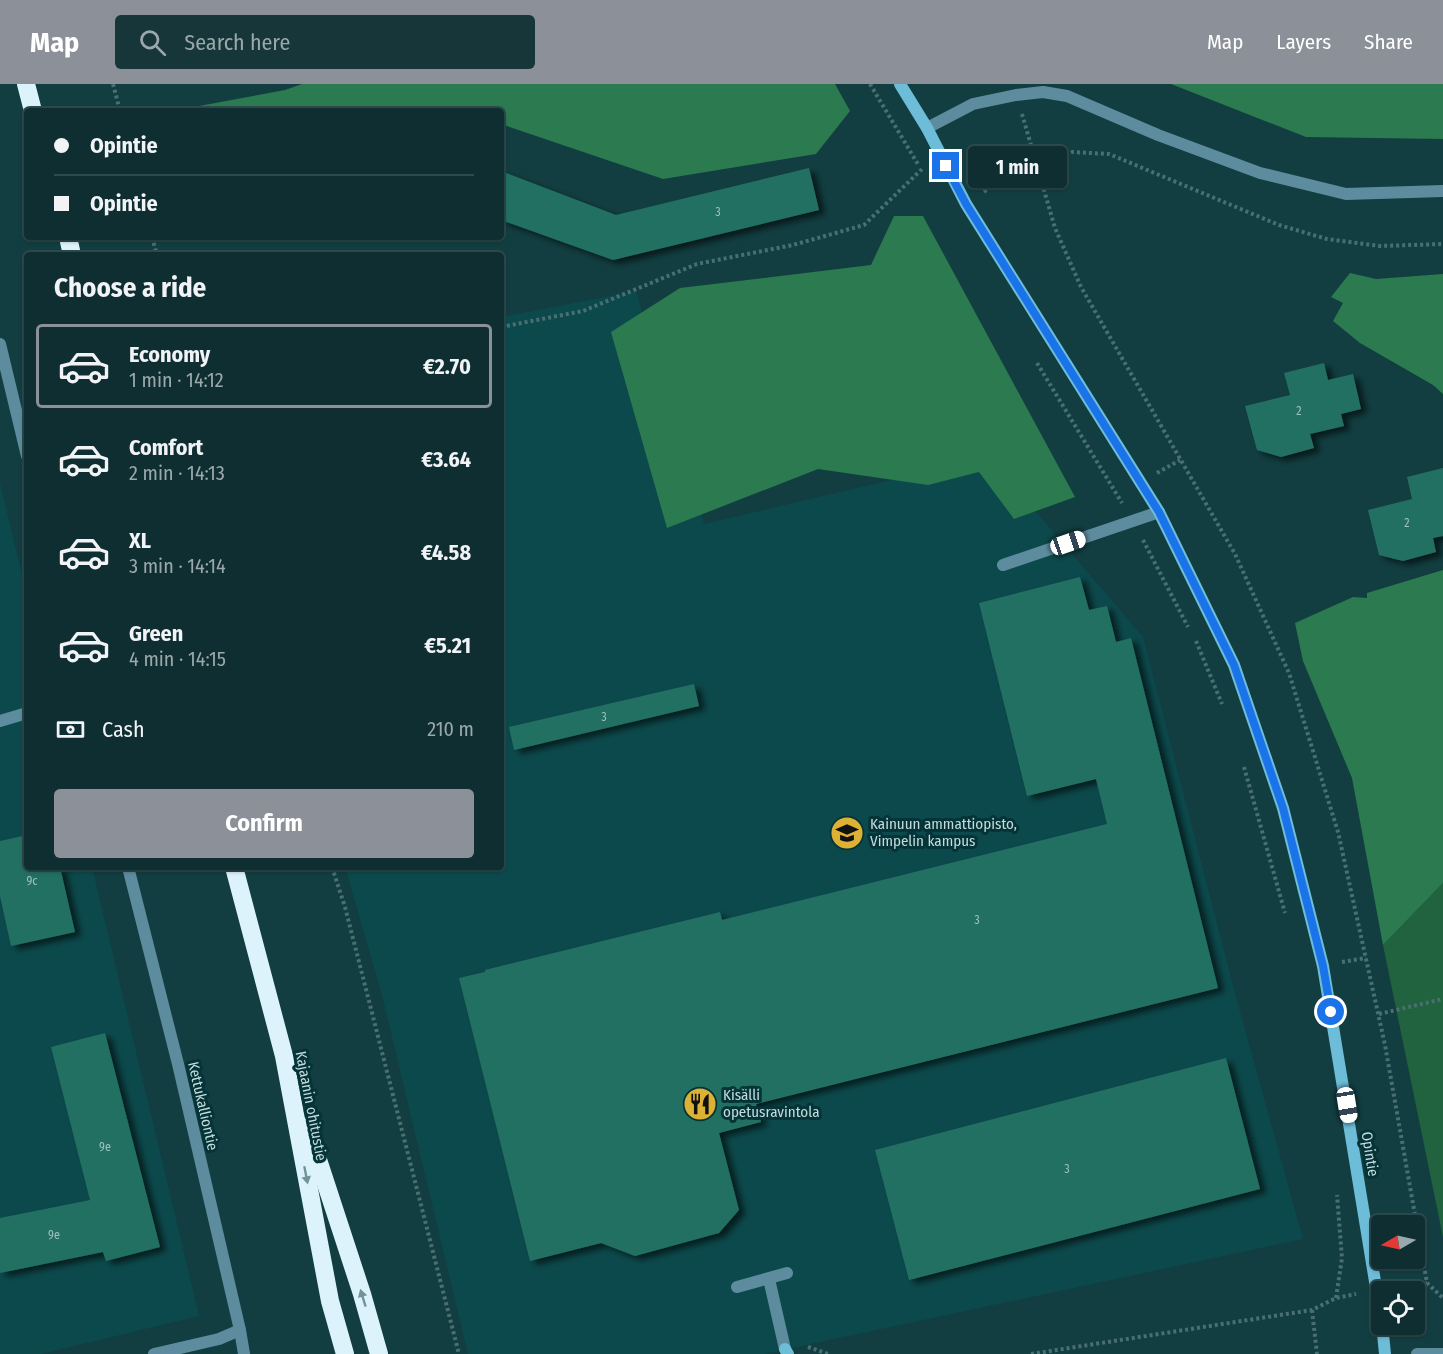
<!DOCTYPE html>
<html lang="en">
<head>
<meta charset="utf-8">
<style>
	body { margin:0; font-family:"Fira Sans Condensed",sans-serif; background:#173639; color:#f1f3f6; height:100vh; display:flex; flex-direction:column; font-size:22px; white-space:nowrap }
	* { box-sizing:border-box; margin:0 }
	p { font-size:20px; color:#9ba8ab }
	.icon { flex:none; width:33px; height:33px; fill:none; stroke:currentColor; stroke-width:2; stroke-linecap:round; stroke-linejoin:round }
	.map { position:relative; flex:1; overflow:hidden }
	.details { position:absolute; left:24px; top:168px; width:480px; height:618px; display:flex; flex-direction:column; background:#0e2e31; border-radius:6px; box-shadow:0 2px 4px #0004,0 0 0 2px #2e4a4d }
	.details>* { flex:none }
	.top-card { position:absolute; left:24px; top:24px; width:480px; height:132px; border-radius:6px; box-shadow:0 2px 4px #0004,0 0 0 2px #2e4a4d; display:grid; align-content:center; height:132px; padding:0 30px; background:#0e2e31 }
	.needle { width:39px; rotate:261deg }
	.controls { position:absolute; left:1371px; top:1131px; display:grid; gap:12px }
	.controls a { display:grid; place-items:center; width:54px; height:54px; border-radius:6px; background:#0e2e31; box-shadow:0 2px 4px #0004,0 0 0 2px #2e4a4d; font-size:30px }
	.end { position:absolute; width:27px; height:27px; margin:-14px; border:8px solid #1a73e8; background:#fff; box-shadow:0 0 0 3px #fff }
	.from { border-radius:50% }
	.bubble { position:absolute; height:42px; border-radius:6px; background:#0e2e31; box-shadow:0 2px 4px #0004,0 0 0 2px #2e4a4d; font-size:20px; font-weight:700; line-height:42px; text-align:center }
	.car { position:absolute; width:18px; height:36px; margin:-18px -9px; border-radius:8px; box-shadow:0 0 4px 2px #0007; background:linear-gradient(#fff 24%,#345 0 40%,#fff 0 76%,#345 0 86%,#fff 0) }
	.top-card b { display:flex; align-items:center; gap:21px; height:57px; font-size:22px }
	.top-card b+b { border-top:2px solid #2e4a4d }
	.top-card i { width:15px; height:15px; background:#f1f3f6 }
	ul { padding:0; list-style:none }
	li { display:flex; align-items:center; gap:18px; height:84px; margin:0 12px 9px; padding:0 18px; border:3px solid transparent; border-radius:6px }
	li div { flex:1 }
	li b { display:block; font-size:22px }
	li em { font-style:normal; font-weight:700 }
	li.selected { border-color:#8c9099 }
	li>.icon { width:54px; height:54px; stroke-width:1.5 }
	h2 { padding:0 30px; font-size:27px; line-height:72px }
	.pay { display:flex; align-items:center; gap:15px; height:66px; padding:0 30px; font-size:22px }
	.pay p { margin-inline-start:auto }
	.cta { display:flex; gap:12px; margin-top:auto; padding:12px 30px }
	.cta a { flex:1; height:69px; border-radius:6px; background:#8c9099; color:#fff; font-size:24px; font-weight:700; line-height:69px; text-align:center }
	header { display:flex; align-items:center; gap:36px; box-sizing:border-box; height:84px; padding:0 30px; background:#8c9099; color:#fff }
	header strong { font-size:28px }
	nav { display:flex; gap:33px; margin-inline-start:auto; font-size:21px }
	.search { width:420px; height:54px; background:#173639; display:flex; align-items:center; gap:15px; box-sizing:border-box; padding:0 21px; border-radius:6px; color:#9ba8ab; font-size:22px }
	.map>svg:first-child { display:block }
</style>
</head>
<body>
<header>
<strong>Map</strong>
<div class="search"><svg class="icon" aria-label="search" viewBox="0 0 24 24"><circle cx="10" cy="10" r="6"/><path d="M15 15l6 6"/></svg>Search here</div>
<nav><a>Map</a><a>Layers</a><a>Share</a></nav>
</header>
<div class="map">
<svg width="1443" height="1270" viewBox="0 0 1443 1270">
	<defs>
		<filter id="shadow"><feDropShadow dx="6" dy="4" stdDeviation="3" flood-color="#0009"/></filter>
	</defs>
	<rect width="100%" height="100%" fill="#123e41"/>
	<g fill="#0c494c">
		<path d="M636,207L704,440L989,373L1143,553L1233,902L1303,1155L764,1270H468L382,911L345,783H501V233Z"/>
		<path d="M0,399L27,512V783H92L199,1232L41,1270H0Z"/>
	</g>
	<path fill="#20633e" d="M1443,799V1153L1383,861Z"/>
	<g fill="#2c7a4f">
		<path d="M302,0H835L850,27L816,70L663,95L501,40V27H172L285,6Z"/>
		<path d="M1171,0H1443V55L1306,53Z"/>
		<path d="M894,132H923L1075,413L1014,435L979,388L928,401L818,385L667,444L611,248L680,204L871,181Z"/>
		<path d="M1350,189L1376,195L1443,190V310L1433,301L1360,259L1333,237L1343,219L1331,213Z"/>
		<path d="M1443,486V799L1383,861L1352,694L1303,577L1295,539L1353,513L1367,514V509Z"/>
	</g>
	<g fill="#247062" filter="url(#shadow)">
		<path d="M809,84L819,126L613,176L501,136V87L616,131Z"/>
		<path d="M1324,279L1328,296L1353,290L1361,325L1341,330L1344,342L1310,350L1314,364L1281,373L1257,366L1245,322L1290,311L1284,289Z"/>
		<path d="M1443,384V452L1433,454L1436,468L1403,477L1379,471L1368,426L1412,415L1407,393Z"/>
		<path d="M1080,493L1089,526L1107,522L1116,558L1131,554L1218,904L756,1020L761,1038L719,1049L739,1126L719,1149L635,1172L601,1159L530,1177L459,894L485,888V886L720,828L722,836L1107,740L1096,695L1027,712L979,519Z"/>
		<path d="M694,600L699,622L514,666L509,643Z"/>
		<path d="M27,751V783H60L75,848L11,862L0,812V757Z"/>
		<path d="M105,949L160,1163L106,1177L103,1168L0,1189V1134L90,1116L51,963Z"/>
		<path d="M1226,974L1260,1105L909,1196L875,1066Z"/>
	</g>
	<g fill="none" stroke-linecap="round" stroke-linejoin="round">
		<g stroke="#4a6f72" stroke-width="4" stroke-dasharray="3 3" stroke-linecap="butt">
			<path d="M113,0L120,27"/>
			<path d="M870,0L919,82"/>
			<path d="M1022,30L1055,144L1081,203L1235,470L1289,589L1338,748L1385,961L1427,1199L1443,1214"/>
			<path d="M984,108L996,99L1072,68L1109,70L1279,141L1327,155L1380,162L1443,160"/>
			<path d="M152,153L157,171"/>
			<path d="M501,243L583,227L697,180L793,161L864,141L922,85"/>
			<path d="M1037,279L1122,419"/>
			<path d="M1157,389L1180,376"/>
			<path d="M1143,456L1188,543"/>
			<path d="M1196,557L1222,620"/>
			<path d="M1244,683L1285,829"/>
			<path d="M332,783L345,823L459,1270"/>
			<path d="M1342,878L1366,874"/>
			<path d="M1379,930L1443,915"/>
			<path d="M1396,1204L1427,1199"/>
			<path d="M1336,1214L1342,1174L1337,1111"/>
			<path d="M1312,1226L1317,1270"/>
			<path d="M808,1263L828,1270"/>
			<path d="M1031,1270L1312,1226L1336,1214L1356,1210"/>
		</g>
		<g stroke="#5d8c9e" stroke-width="12">
			<path d="M1003,481L1159,428"/>
			<path d="M0,637L27,629"/>
			<path d="M769,1195L785,1265"/>
			<path d="M737,1203L787,1189"/>
			<path d="M154,1270L219,1255L240,1246"/>
		</g>
		<g stroke="#5d8c9e" stroke-width="12">
			<path d="M927,44L973,20L1016,11L1043,8L1067,12L1158,51L1260,89L1346,110L1443,107"/>
			<path d="M0,260L27,372"/>
			<path d="M128,783L178,980L240,1246L244,1270"/>
			<path d="M1417,1270H1443"/>
		</g>
		<g stroke="#6dbcd8" stroke-width="12">
			<path d="M900,0L927,44L966,120L1159,428L1234,581L1283,724L1323,882L1382,1240"/>
			<path d="M1382,1240L1385,1270"/>
			<path d="M785,1265L788,1270"/>
		</g>
		<g stroke="#ddf3fc" stroke-width="18">
			<path d="M26,0L33,27"/>
			<path d="M68,153L72,171"/>
			<path d="M234,783L284,972L330,1217L345,1270"/>
			<path d="M307,1042L362,1210L379,1270"/>
		</g>
	</g>
	<defs><path id="oneway-solid" d="M-6-.8H1V-3.2L6.5 0L1 3.2V.8H-6Z" transform="scale(1.5)"/></defs>
	<g fill="#70949a">
		<use href="#oneway-solid" transform="translate(306 1091) rotate(79)"/>
		<use href="#oneway-solid" transform="translate(363 1214) rotate(-107)"/>
	</g>
	<g fill="none" stroke-linecap="round" stroke-linejoin="round">
		<path stroke="#1a73e8" stroke-width="8" d="M946,82L966,120L1159,428L1234,581L1283,724L1323,882L1331,928"/>
	</g>
	<defs>
		<symbol id="school-disc" viewBox="-11 -11 22 22"><circle r="9.5" fill="#ddb133" stroke="#043437"/><path d="M0-5L7-2L0 1L-7-2ZM-4 1L0 2.5L4 1V4Q0 6-4 4Z" fill="#111"/></symbol>
		<symbol id="restaurant-disc" viewBox="-11 -11 22 22"><circle r="9.5" fill="#ddb133" stroke="#043437"/><path d="M-5-6h1v4h1v-4h1v4h1v-4h1v5L-1.5 .5V6h-2V.5L-5-1ZM5-6V6H3V1.5H1.5Q1.5-4 5-6Z" fill="#111"/></symbol>
	</defs>
	<g fill-rule="evenodd">
		<use href="#school-disc" x="828" y="730" width="38" height="38"/>
		<use href="#restaurant-disc" x="681" y="1001" width="38" height="38"/>
	</g>
	<g text-anchor="middle" dominant-baseline="central" stroke-width="6" stroke-linejoin="round" paint-order="stroke">
		<g font-size="12" fill="#9dc0be">
			<text x="718" y="128">3</text>
			<text x="1299" y="327">2</text>
			<text x="1407" y="439">2</text>
			<text x="604" y="633">3</text>
			<text x="32" y="797">9c</text>
			<text x="977" y="836">3</text>
			<text x="105" y="1063">9e</text>
			<text x="1067" y="1085">3</text>
			<text x="54" y="1151">9e</text>
		</g>
		<g font-size="15" fill="#c5dbdd" stroke="#043437" text-anchor="start">
			<text x="870" y="740">Kainuun ammattiopisto,<tspan x="870" dy="17">Vimpelin kampus</tspan></text>
			<text x="723" y="1011">Kisälli<tspan x="723" dy="17">opetusravintola</tspan></text>
		</g>
		<g font-size="15" fill="#c5dbdd" stroke="#043437">
			<text transform="translate(203 1022) rotate(77)">Kettukalliontie</text>
			<text transform="translate(311 1022) rotate(79)">Kajaanin ohitustie</text>
			<text transform="translate(1370 1070) rotate(81)">Opintie</text>
		</g>
	</g>
</svg>
<div class="controls">
<a><svg class="needle" viewBox="-14 -14 28 28"><path d="M0-13l5 13h-10z" fill="#e53935"/><path d="M0 13l5-13h-10z" fill="#9ba8ab"/></svg></a>
<a><svg class="icon" aria-label="locate" viewBox="0 0 24 24"><circle cx="12" cy="12" r="6"/><path d="M12 2v4M12 18v4M2 12h4M18 12h4"/></svg></a>
</div>
<i class="end from" style="left:1331px;top:928px"></i>
<i class="end" style="left:946px;top:82px"></i>
<div class="bubble" style="left:968px;top:62px;width:99px">1 min</div>
<i class="car" style="left:1068px;top:459px;rotate:71deg"></i>
<i class="car" style="left:1347px;top:1021px;rotate:171deg"></i>
<div class="top-card">
<b><i class="from"></i>Opintie</b>
<b><i></i>Opintie</b>
</div>
<section class="details">
<h2>Choose a ride</h2>
<ul>
<li class="selected"><svg class="icon" aria-label="car" viewBox="0 0 24 24"><path d="M5 17H2v-5l4-1 3-4h7l3 4 3 1v5h-3M9 17h6M6 11h13"/><circle cx="7" cy="17" r="2"/><circle cx="17" cy="17" r="2"/></svg><div><b>Economy</b><p>1 min · 14:12</p></div><em>€2.70</em></li>
<li><svg class="icon" aria-label="car" viewBox="0 0 24 24"><path d="M5 17H2v-5l4-1 3-4h7l3 4 3 1v5h-3M9 17h6M6 11h13"/><circle cx="7" cy="17" r="2"/><circle cx="17" cy="17" r="2"/></svg><div><b>Comfort</b><p>2 min · 14:13</p></div><em>€3.64</em></li>
<li><svg class="icon" aria-label="car" viewBox="0 0 24 24"><path d="M5 17H2v-5l4-1 3-4h7l3 4 3 1v5h-3M9 17h6M6 11h13"/><circle cx="7" cy="17" r="2"/><circle cx="17" cy="17" r="2"/></svg><div><b>XL</b><p>3 min · 14:14</p></div><em>€4.58</em></li>
<li><svg class="icon" aria-label="car" viewBox="0 0 24 24"><path d="M5 17H2v-5l4-1 3-4h7l3 4 3 1v5h-3M9 17h6M6 11h13"/><circle cx="7" cy="17" r="2"/><circle cx="17" cy="17" r="2"/></svg><div><b>Green</b><p>4 min · 14:15</p></div><em>€5.21</em></li>
</ul>
<div class="pay"><svg class="icon" aria-label="cash" viewBox="0 0 24 24"><path d="M3 7h18v10H3z"/><circle cx="12" cy="12" r="2"/></svg>Cash<p>210 m</p></div>
<div class="cta"><a>Confirm</a></div>
</section>
</div>
</body>
</html>
